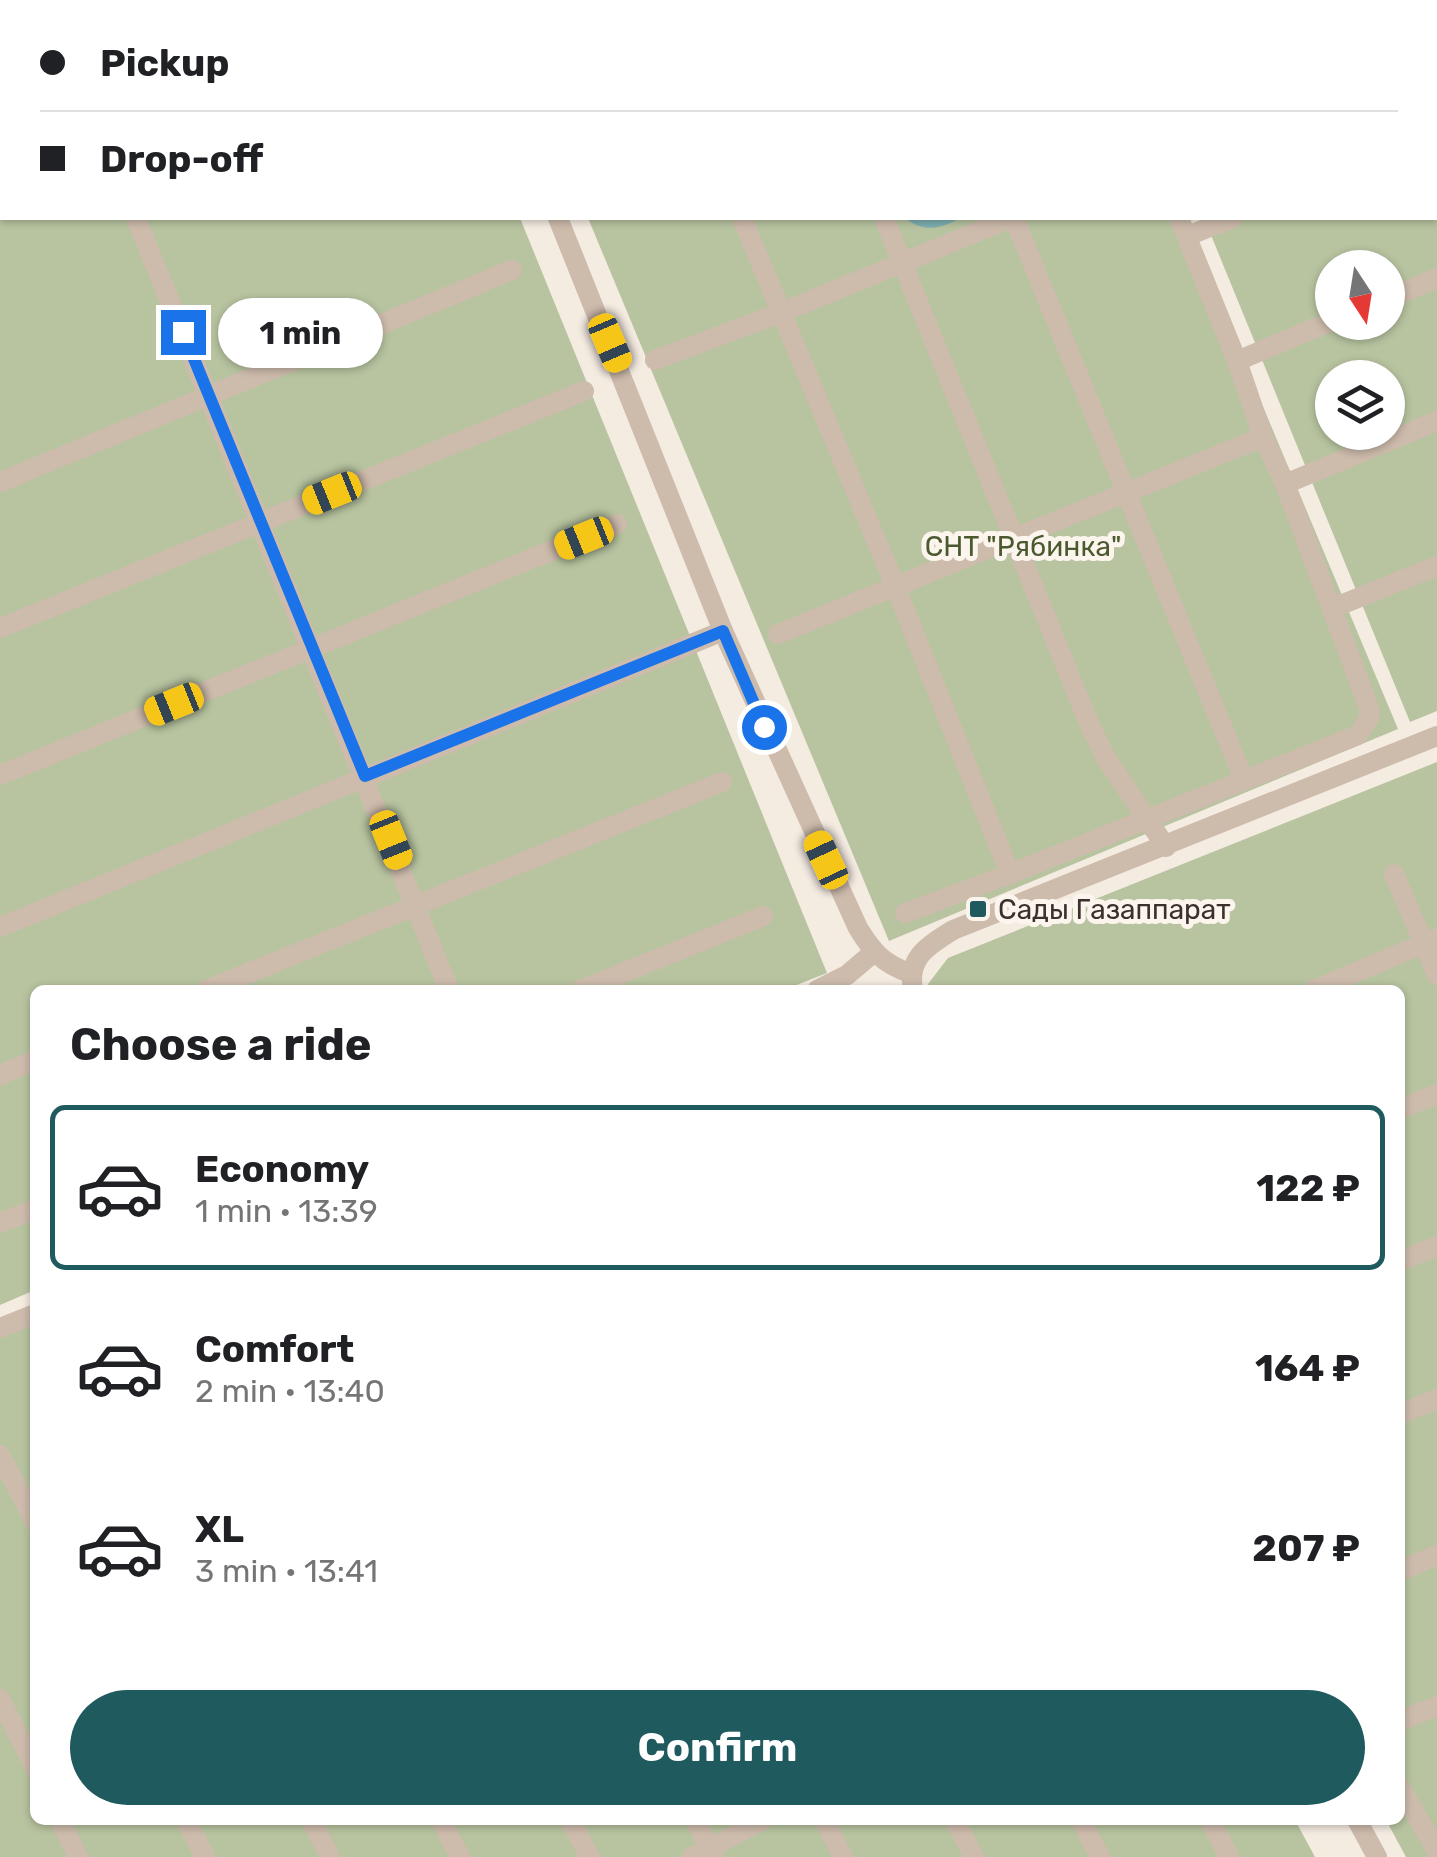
<!DOCTYPE html>
<html lang="en">
<head>
<meta charset="utf-8">
<style>
	body { margin:0; font-family:Rubik,sans-serif; background:#f2f2f2; color:#202124; height:100vh; display:flex; flex-direction:column; font-size:38px; white-space:nowrap }
	* { box-sizing:border-box; margin:0 }
	p { font-size:32px; color:#757577 }
	.icon { flex:none; width:55px; height:55px; fill:none; stroke:currentColor; stroke-width:2; stroke-linecap:round; stroke-linejoin:round }
	.map { position:relative; flex:1; overflow:hidden }
	.side { position:absolute; left:30px; top:985px; width:1375px; height:840px; display:flex; flex-direction:column; background:#fff; border-radius:15px; box-shadow:0 2px 8px #0004 }
	.side>* { flex:none }
	.hud { position:absolute; left:0px; top:0px; width:1438px; height:220px; box-shadow:0 2px 8px #0004; display:grid; align-content:center; height:220px; padding:0 40px; background:#fff }
	.needle { width:65px; rotate:168deg }
	.controls { position:absolute; left:1315px; top:250px; display:grid; gap:20px }
	.controls a { display:grid; place-items:center; width:90px; height:90px; border-radius:50%; background:#fff; box-shadow:0 2px 8px #0004; font-size:50px }
	.end { position:absolute; width:45px; height:45px; margin:-22px; border:12px solid #1a73e8; background:#fff; box-shadow:0 0 0 5px #fff }
	.from { border-radius:50% }
	.bubble { position:absolute; height:70px; border-radius:35px; background:#fff; box-shadow:0 2px 8px #0004; font-size:32px; font-weight:700; line-height:70px; text-align:center }
	.car { position:absolute; width:30px; height:60px; margin:-30px -15px; border-radius:12px; box-shadow:0 0 8px 2px #0007; background:linear-gradient(#f5c518 24%,#345 0 40%,#f5c518 0 76%,#345 0 86%,#f5c518 0) }
	.hud b { display:flex; align-items:center; gap:35px; height:95px; font-size:38px }
	.hud b+b { border-top:2px solid #e0e0e0 }
	.hud i { width:25px; height:25px; background:#202124 }
	ul { padding:0; list-style:none }
	li { display:flex; align-items:center; gap:30px; height:165px; margin:0 20px 15px; padding:0 20px; border:5px solid transparent; border-radius:15px }
	li div { flex:1 }
	li b { display:block; font-size:38px }
	li em { font-style:normal; font-weight:700 }
	li.selected { border-color:#1f5a5e }
	li>.icon { width:90px; height:90px; stroke-width:1.5 }
	h2 { padding:0 40px; font-size:45px; line-height:120px }
	.action { display:flex; gap:20px; margin-top:auto; padding:20px 40px }
	.action a { flex:1; height:115px; border-radius:60px; background:#1f5a5e; color:#fff; font-size:40px; font-weight:700; line-height:115px; text-align:center }
	.map>svg:first-child { display:block }
</style>
</head>
<body>
<div class="map">
<svg width="1437" height="1857" viewBox="0 0 1437 1857">
	<rect width="100%" height="100%" fill="#f4ebe1"/>
	<g fill="#b8c4a0" fill-rule="evenodd">
		<path d="M0,0H432L433,2H2V218H520L827,973L784,990H35V1290L0,1305Z"/>
		<path d="M497,0H1093L1094,2H498Z"/>
		<path d="M1115,0H1437V711L1410,722L1204,218H1435V2ZM1332,268H1388V322H1332ZM1332,378H1388V432H1332Z"/>
		<path d="M588,218H1184L1398,729L889,941Z"/>
		<path d="M1437,762V1857H1406L1386,1820H1400V990H931L928,984L948,958Z"/>
		<path d="M35,1323V1820H1295L1315,1857H0V1337Z"/>
	</g>
	<path fill="#7fb0b2" d="M905,218H961C940,229 924,233 905,218Z"/>
	<g fill="none" stroke-linecap="round" stroke-linejoin="round">
		<g stroke="#cdbbac" stroke-width="20">
			<path d="M48,0L49,2"/>
			<path d="M468,0L469,2"/>
			<path d="M655,0L656,2"/>
			<path d="M795,0L796,2"/>
			<path d="M930,0L931,2"/>
			<path d="M1095,0L1096,2"/>
			<path d="M755,2L761,0"/>
			<path d="M1413,2L1419,0"/>
			<path d="M1435,135L1437,134"/>
			<path d="M136,218L449,990"/>
			<path d="M558,218L723,631L858,928C872,951 883,964 910,973"/>
			<path d="M742,218L896,588L1010,874"/>
			<path d="M884,218L1088,721L1106,758L1166,847"/>
			<path d="M1014,218L1244,780"/>
			<path d="M1187,236L1233,218"/>
			<path d="M1388,299L1437,278"/>
			<path d="M655,360L780,313L1011,218"/>
			<path d="M1237,361L1332,321"/>
			<path d="M0,482L512,270"/>
			<path d="M1285,484L1437,421"/>
			<path d="M1333,608L1437,566"/>
			<path d="M0,628L584,391"/>
			<path d="M778,634L1263,437"/>
			<path d="M0,775L617,524"/>
			<path d="M1394,874L1437,975"/>
			<path d="M905,913L1010,874L1358,735L1369,718V708L1285,484L1263,437L1237,361L1179,218"/>
			<path d="M0,927L723,631"/>
			<path d="M206,990L722,782"/>
			<path d="M581,990L763,916"/>
			<path d="M817,990L847,975L873,953"/>
			<path d="M913,990C907,957 928,946 953,930L1437,736"/>
			<path d="M1314,990L1437,938"/>
			<path d="M0,1075L35,1060"/>
			<path d="M1400,1109L1437,1094"/>
			<path d="M0,1223L35,1209"/>
			<path d="M1400,1261L1437,1246"/>
			<path d="M0,1328L35,1314"/>
			<path d="M1400,1414L1437,1399"/>
			<path d="M0,1455L35,1522"/>
			<path d="M1400,1571L1437,1555"/>
			<path d="M0,1699L35,1768"/>
			<path d="M1400,1721L1437,1706"/>
			<path d="M1400,1787L1437,1851"/>
			<path d="M60,1820L78,1857"/>
			<path d="M186,1820L205,1857"/>
			<path d="M311,1820L330,1857"/>
			<path d="M441,1820L460,1857"/>
			<path d="M570,1820L590,1857"/>
			<path d="M695,1820L714,1857"/>
			<path d="M824,1820L843,1857"/>
			<path d="M955,1820L974,1857"/>
			<path d="M1081,1820L1100,1857"/>
			<path d="M1210,1820L1229,1857"/>
			<path d="M1357,1820L1377,1857"/>
			<path d="M692,1857L763,1820"/>
		</g>
	</g>
	<g fill="none" stroke-linecap="round" stroke-linejoin="round">
		<path stroke="#1a73e8" stroke-width="12" d="M183,332L365,776L723,631L764,727"/>
	</g>
	<rect fill="#1f5a5e" stroke="#fbf5ee" stroke-width="4" x="968" y="899" width="20" height="20" rx="5"/>
	<g text-anchor="middle" dominant-baseline="central" stroke-width="10" stroke-linejoin="round" paint-order="stroke">
		<g font-size="28" fill="#4a5a2e" stroke="#fbf5ee">
			<text x="1023" y="546">СНТ "Рябинка"</text>
		</g>
		<g font-size="28" fill="#3b302b" stroke="#fbf5ee" text-anchor="start">
			<text x="998" y="909">Сады Газаппарат</text>
		</g>
	</g>
</svg>
<div class="controls">
<a><svg class="needle" viewBox="-14 -14 28 28"><path d="M0-13l5 13h-10z" fill="#e53935"/><path d="M0 13l5-13h-10z" fill="#757577"/></svg></a>
<a><svg class="icon" aria-label="layers" viewBox="0 0 24 24"><path d="M12 4l9 5-9 5-9-5zM3 14l9 5 9-5"/></svg></a>
</div>
<i class="end from" style="left:764px;top:727px"></i>
<i class="end" style="left:183px;top:332px"></i>
<div class="bubble" style="left:218px;top:298px;width:165px">1 min</div>
<i class="car" style="left:610px;top:343px;rotate:157deg"></i>
<i class="car" style="left:332px;top:493px;rotate:248deg"></i>
<i class="car" style="left:584px;top:538px;rotate:248deg"></i>
<i class="car" style="left:174px;top:704px;rotate:248deg"></i>
<i class="car" style="left:391px;top:840px;rotate:158deg"></i>
<i class="car" style="left:826px;top:860px;rotate:335deg"></i>
<div class="hud">
<b><i class="from"></i>Pickup</b>
<b><i></i>Drop-off</b>
</div>
<section class="side">
<h2>Choose a ride</h2>
<ul>
<li class="selected"><svg class="icon" aria-label="car" viewBox="0 0 24 24"><path d="M5 17H2v-5l4-1 3-4h7l3 4 3 1v5h-3M9 17h6M6 11h13"/><circle cx="7" cy="17" r="2"/><circle cx="17" cy="17" r="2"/></svg><div><b>Economy</b><p>1 min · 13:39</p></div><em>122 ₽</em></li>
<li><svg class="icon" aria-label="car" viewBox="0 0 24 24"><path d="M5 17H2v-5l4-1 3-4h7l3 4 3 1v5h-3M9 17h6M6 11h13"/><circle cx="7" cy="17" r="2"/><circle cx="17" cy="17" r="2"/></svg><div><b>Comfort</b><p>2 min · 13:40</p></div><em>164 ₽</em></li>
<li><svg class="icon" aria-label="car" viewBox="0 0 24 24"><path d="M5 17H2v-5l4-1 3-4h7l3 4 3 1v5h-3M9 17h6M6 11h13"/><circle cx="7" cy="17" r="2"/><circle cx="17" cy="17" r="2"/></svg><div><b>XL</b><p>3 min · 13:41</p></div><em>207 ₽</em></li>
</ul>
<div class="action"><a>Confirm</a></div>
</section>
</div>
</body>
</html>
